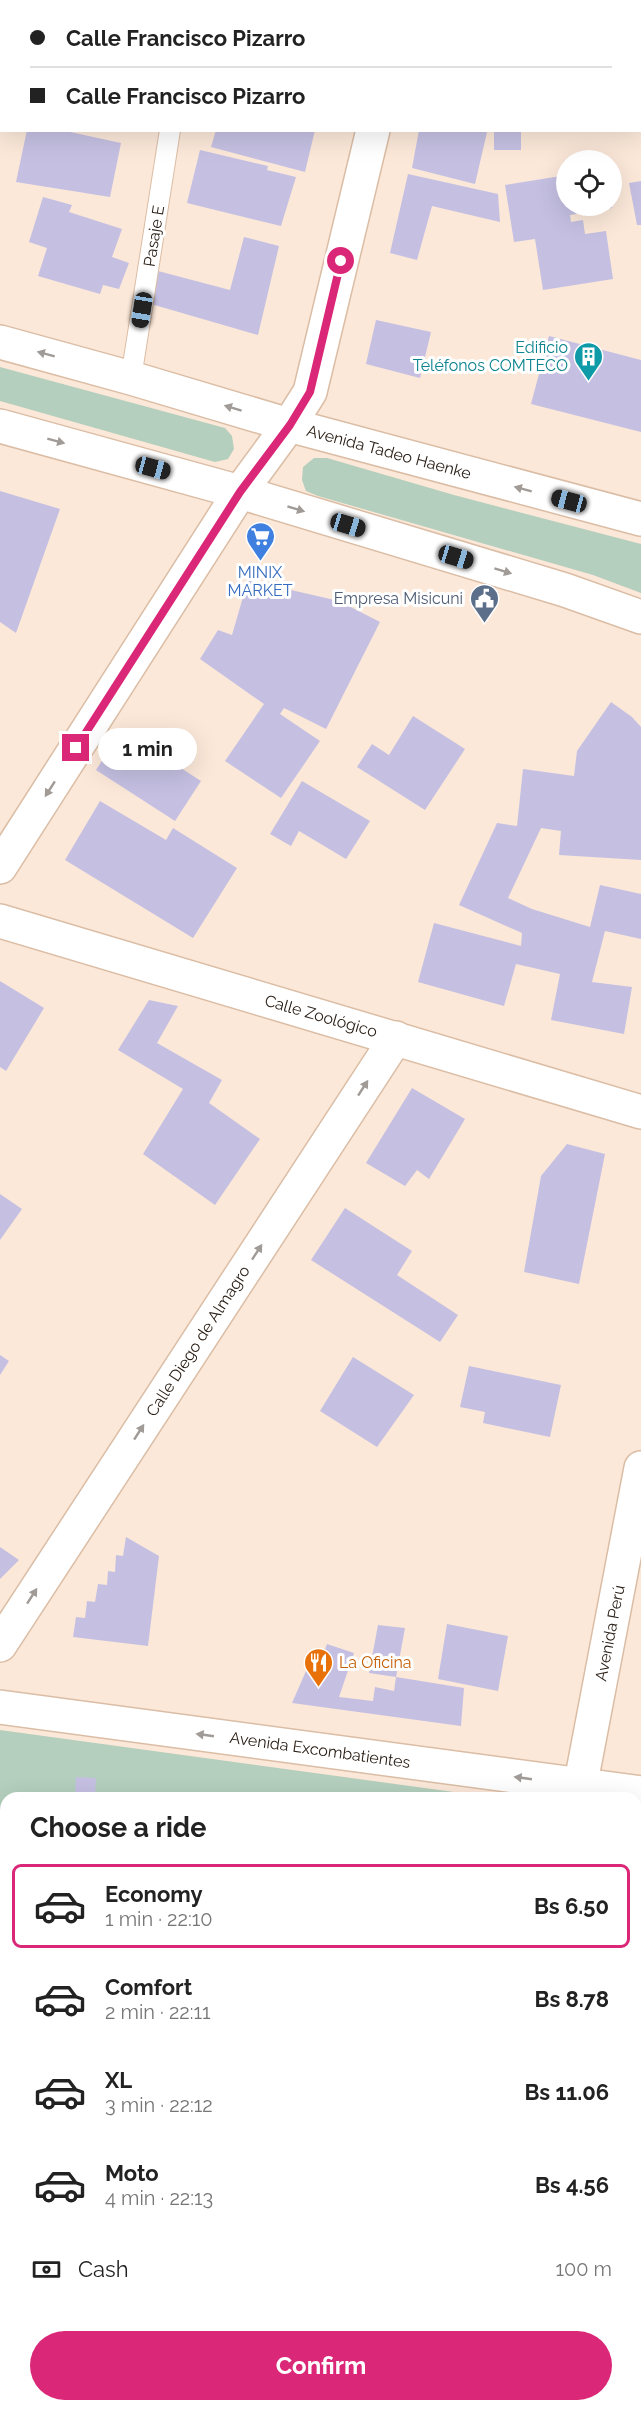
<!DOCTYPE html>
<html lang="en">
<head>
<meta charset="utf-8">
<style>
	body { margin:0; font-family:Raleway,sans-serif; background:#f2f2f2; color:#222; height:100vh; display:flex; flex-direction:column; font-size:22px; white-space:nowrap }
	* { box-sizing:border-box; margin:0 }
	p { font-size:20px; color:#767676 }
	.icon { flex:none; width:33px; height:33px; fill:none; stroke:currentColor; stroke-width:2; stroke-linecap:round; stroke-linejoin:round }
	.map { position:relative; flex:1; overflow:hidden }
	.details { position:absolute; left:0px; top:1792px; width:642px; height:620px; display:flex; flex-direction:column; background:#fff; border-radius:18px 18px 0 0; box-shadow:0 6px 24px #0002 }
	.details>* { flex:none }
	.hud { position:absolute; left:0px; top:0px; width:642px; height:132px; box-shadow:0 6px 24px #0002; display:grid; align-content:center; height:132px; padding:0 30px; background:#fff }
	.tools { position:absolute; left:556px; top:150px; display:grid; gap:12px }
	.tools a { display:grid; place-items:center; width:66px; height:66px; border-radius:50%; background:#fff; box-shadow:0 6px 24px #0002; font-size:30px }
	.end { position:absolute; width:27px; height:27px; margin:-14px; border:8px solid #db2777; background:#fff; box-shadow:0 0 0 3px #fff }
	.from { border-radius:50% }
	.bubble { position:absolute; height:42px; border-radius:21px; background:#fff; box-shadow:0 6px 24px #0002; font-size:20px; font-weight:700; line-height:42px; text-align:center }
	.car { position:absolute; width:18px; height:36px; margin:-18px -9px; border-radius:8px; box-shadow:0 0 4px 2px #0007; background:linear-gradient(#222 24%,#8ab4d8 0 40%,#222 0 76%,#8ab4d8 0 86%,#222 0) }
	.hud b { display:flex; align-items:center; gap:21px; height:57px; font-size:22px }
	.hud b+b { border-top:2px solid #e0e0e0 }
	.hud i { width:15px; height:15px; background:#222 }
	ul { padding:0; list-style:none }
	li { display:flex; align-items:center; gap:18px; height:84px; margin:0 12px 9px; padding:0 18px; border:3px solid transparent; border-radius:9px }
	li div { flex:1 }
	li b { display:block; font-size:22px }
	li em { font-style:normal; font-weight:700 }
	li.selected { border-color:#db2777 }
	li>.icon { width:54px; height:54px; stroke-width:1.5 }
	h2 { padding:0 30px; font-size:27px; line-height:72px }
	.pay { display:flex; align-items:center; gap:15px; height:66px; padding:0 30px; font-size:22px }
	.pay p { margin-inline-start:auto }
	.action { display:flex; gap:12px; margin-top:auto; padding:12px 30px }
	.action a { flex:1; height:69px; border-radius:36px; background:#db2777; color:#fff; font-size:24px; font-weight:700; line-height:69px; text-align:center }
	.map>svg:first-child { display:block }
</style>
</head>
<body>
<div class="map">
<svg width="641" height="2411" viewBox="0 0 641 2411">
	<rect width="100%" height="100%" fill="#fbe8d9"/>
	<g fill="#b4cfbd">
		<path d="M0,367L225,428L232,436L234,449L228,459L215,462L0,401Z"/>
		<path d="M314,458H327L454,495L641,544V593L593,575L318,496L306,491L302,480L303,467Z"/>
		<path d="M0,1730L483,1796L491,1798H6V1918H0Z"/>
		<path d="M641,1824V1950L636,1949V1827Z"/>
	</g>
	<g fill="#c5c0e2">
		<path d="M27,130H61L121,143L110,197L16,182Z"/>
		<path d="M216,130H315L305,172L211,147Z"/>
		<path d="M419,130L487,132L475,184L412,168Z"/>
		<rect x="494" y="130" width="27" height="20"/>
		<path d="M200,150L268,166L267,170L296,177L281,226L187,203Z"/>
		<path d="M408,174L498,194L500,222L432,206L417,260L390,253Z"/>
		<path d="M567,175V206H612V208L570,215L571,222L583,220L585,234L606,231L613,279L543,290L535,239L514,242L505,185Z"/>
		<path d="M641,181V225H637L629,183Z"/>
		<path d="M43,197L72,205L69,212L122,229L112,257L129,263L119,289L103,285L100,294L38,276L47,248L29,242Z"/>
		<path d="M244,237L279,246L258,335L151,304L158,271L230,290Z"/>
		<path d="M376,320L431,332L420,378L366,364Z"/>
		<path d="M549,336L641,360V432L531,404Z"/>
		<path d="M0,491L60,509L16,633L0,622Z"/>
		<path d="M248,580L339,601L380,622L326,729L284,708L280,714L320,741L281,798L225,761L264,704L200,659L218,630L232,635Z"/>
		<path d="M611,702L632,717L641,727V860L559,855L561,831L541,828L508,898L532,909L590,927L600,885L641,894V939L605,931L592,982L632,987L624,1034L551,1020L560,974L516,964L504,1006L418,982L434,923L521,946L522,933L459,905L497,823L517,826L523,769L574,776L577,751Z"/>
		<path d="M413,716L465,749L425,810L357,767L372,744L389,755Z"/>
		<path d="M122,730L201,781L175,821L96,770Z"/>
		<path d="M302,781L370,821L346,859L299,831L291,846L270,834Z"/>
		<path d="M100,801L166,840L173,828L237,868L193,938L65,860Z"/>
		<path d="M0,981L44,1008L6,1071L0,1067Z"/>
		<path d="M149,1000L178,1006L157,1043L222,1080L209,1103L260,1139L215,1205L143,1154L183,1089L118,1050Z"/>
		<path d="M412,1088L465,1119L429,1179L417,1170L405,1186L366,1163Z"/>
		<path d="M567,1144L605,1154L579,1284L524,1272L541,1176Z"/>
		<path d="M0,1194L22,1209L0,1240Z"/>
		<path d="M345,1208L412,1251L397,1275L458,1315L440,1342L311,1260Z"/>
		<path d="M0,1355L9,1361L0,1375Z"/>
		<path d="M353,1357L414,1395L377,1447L320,1411Z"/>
		<path d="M469,1366L561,1385L550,1437L483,1423L485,1412L460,1407Z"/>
		<path d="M126,1537L159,1556L148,1646L73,1637L76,1617L85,1618L87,1601L95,1602L98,1584L107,1585L108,1571L115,1572L116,1555L123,1556Z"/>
		<path d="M0,1547L19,1560L0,1579Z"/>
		<path d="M447,1624L508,1636L498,1691L438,1679Z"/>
		<path d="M378,1625L405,1628L396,1677L369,1673Z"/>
		<path d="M327,1644L354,1653L339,1697L373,1701L375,1687L394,1691L396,1677L464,1688L461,1726L292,1703L306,1671L316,1674Z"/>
		<path d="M76,1777L96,1778L95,1798H75Z"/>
		<rect x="636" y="2051" width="5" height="70"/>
		<path d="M636,2159L641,2160V2183H636Z"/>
		<path d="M636,2223L641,2224V2254L636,2253Z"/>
		<path d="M636,2383L641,2384V2411H614L615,2406H636Z"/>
		<path d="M95,2406H168L164,2411H103Z"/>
		<path d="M274,2406H329L328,2411H268Z"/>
		<path d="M515,2406L536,2410L535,2411H513Z"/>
	</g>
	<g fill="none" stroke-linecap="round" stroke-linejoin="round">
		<defs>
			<g id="lane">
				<path d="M131,378L170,130"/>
				<path d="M636,2353L641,2354"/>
			</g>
			<g id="street">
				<path d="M405,2V0"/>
				<path d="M0,867L240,492L289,425L310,392L373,130"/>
				<path d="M0,921L641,1112"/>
				<path d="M0,1645L396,1038"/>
				<path d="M0,1707L641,1793"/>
				<path d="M0,1942H6"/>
				<path d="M636,1975H641"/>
				<path d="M19,2411L22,2406"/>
			</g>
			<g id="secondary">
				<path d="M578,1798L641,1468"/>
				<path d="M434,2411L435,2406"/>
				<path d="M477,2411L478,2406"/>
			</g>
			<g id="primary">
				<path d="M0,342L131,378L289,425L641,519"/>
				<path d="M0,426L240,492L565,590L641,617"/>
			</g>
		</defs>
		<use href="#lane" stroke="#dbbda5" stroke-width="22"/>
		<use href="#street" stroke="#dbbda5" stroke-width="36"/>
		<use href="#secondary" stroke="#dbbda5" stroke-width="36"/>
		<use href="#primary" stroke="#dbbda5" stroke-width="36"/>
		<use href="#lane" stroke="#fff" stroke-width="20"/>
		<use href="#street" stroke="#fff" stroke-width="33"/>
		<use href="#secondary" stroke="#fff" stroke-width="33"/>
		<use href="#primary" stroke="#fff" stroke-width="33"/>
	</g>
	<defs><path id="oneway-solid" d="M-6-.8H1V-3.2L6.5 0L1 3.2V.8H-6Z" transform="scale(1.5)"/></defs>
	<g fill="#a09b97">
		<use href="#oneway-solid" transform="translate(46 354) rotate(-165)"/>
		<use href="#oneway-solid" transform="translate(233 408) rotate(-163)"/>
		<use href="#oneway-solid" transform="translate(56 441) rotate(15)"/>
		<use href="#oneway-solid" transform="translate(523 489) rotate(-165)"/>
		<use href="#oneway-solid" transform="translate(296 509) rotate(17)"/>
		<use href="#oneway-solid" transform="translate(503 571) rotate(17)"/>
		<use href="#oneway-solid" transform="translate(50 789) rotate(123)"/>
		<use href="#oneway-solid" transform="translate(363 1088) rotate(-57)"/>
		<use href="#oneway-solid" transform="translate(257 1252) rotate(-57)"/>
		<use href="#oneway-solid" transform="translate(139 1432) rotate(-57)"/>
		<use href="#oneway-solid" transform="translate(32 1596) rotate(-57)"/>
		<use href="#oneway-solid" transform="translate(205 1735) rotate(-172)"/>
		<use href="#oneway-solid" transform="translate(523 1778) rotate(-172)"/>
	</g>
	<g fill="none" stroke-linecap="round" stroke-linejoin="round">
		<path stroke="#db2777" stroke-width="8" d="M76,748L240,492L290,425L310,392L341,261"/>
	</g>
	<defs>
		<symbol id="building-pin" viewBox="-11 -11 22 30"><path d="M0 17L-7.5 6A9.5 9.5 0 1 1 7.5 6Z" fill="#0f9aa8" stroke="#fff"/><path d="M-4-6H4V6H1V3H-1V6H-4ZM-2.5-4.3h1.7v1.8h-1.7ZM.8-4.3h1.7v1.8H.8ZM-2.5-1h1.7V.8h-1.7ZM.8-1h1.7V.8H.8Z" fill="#fff"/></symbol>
		<symbol id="supermarket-pin" viewBox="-11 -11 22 30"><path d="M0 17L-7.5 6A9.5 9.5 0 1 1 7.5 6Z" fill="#3f7fe0" stroke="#fff"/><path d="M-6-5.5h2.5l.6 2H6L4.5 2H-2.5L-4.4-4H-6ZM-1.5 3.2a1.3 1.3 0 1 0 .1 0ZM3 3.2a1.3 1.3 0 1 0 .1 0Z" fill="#fff"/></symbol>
		<symbol id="civic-pin" viewBox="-11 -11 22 30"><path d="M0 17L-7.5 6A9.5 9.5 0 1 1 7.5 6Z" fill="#5c6f8a" stroke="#fff"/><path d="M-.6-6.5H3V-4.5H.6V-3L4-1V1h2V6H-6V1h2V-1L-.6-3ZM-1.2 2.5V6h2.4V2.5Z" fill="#fff"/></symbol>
		<symbol id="restaurant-pin" viewBox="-11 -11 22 30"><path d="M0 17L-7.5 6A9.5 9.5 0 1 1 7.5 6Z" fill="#e8710a" stroke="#fff"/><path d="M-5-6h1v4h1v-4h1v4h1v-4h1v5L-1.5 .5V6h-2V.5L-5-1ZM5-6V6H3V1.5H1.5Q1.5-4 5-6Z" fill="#fff"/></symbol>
	</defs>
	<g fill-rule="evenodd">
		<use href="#building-pin" x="572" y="340" width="33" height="45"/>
		<use href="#supermarket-pin" x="244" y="520" width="33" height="45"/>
		<use href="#civic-pin" x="468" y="582" width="33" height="45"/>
		<use href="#restaurant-pin" x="302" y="1646" width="33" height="45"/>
	</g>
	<g text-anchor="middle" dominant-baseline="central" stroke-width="6" stroke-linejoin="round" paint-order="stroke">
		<g font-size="16" fill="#2b2017" stroke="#fff">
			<text transform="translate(154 236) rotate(-81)">Pasaje E</text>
			<text transform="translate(389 452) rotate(15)">Avenida Tadeo Haenke</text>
			<text transform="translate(321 1016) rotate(16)">Calle Zoológico</text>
			<text transform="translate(198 1341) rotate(-57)">Calle Diego de Almagro</text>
			<text transform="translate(610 1633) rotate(-79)">Avenida Perú</text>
			<text transform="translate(320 1750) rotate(8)">Avenida Excombatientes</text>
		</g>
		<g font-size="16" fill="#0d838f" stroke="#fff" text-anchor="end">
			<text x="568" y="347">Edificio<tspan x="568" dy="18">Teléfonos COMTECO</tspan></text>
		</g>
		<g font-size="16" fill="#366cbe" stroke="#fff">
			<text x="260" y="572">MINIX<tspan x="260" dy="18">MARKET</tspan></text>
		</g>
		<g font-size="16" fill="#4e5e75" stroke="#fff" text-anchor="end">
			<text x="463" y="598">Empresa Misicuni</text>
		</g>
		<g font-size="16" fill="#c56008" stroke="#fff" text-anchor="start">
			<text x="339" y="1662">La Oficina</text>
		</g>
	</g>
</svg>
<div class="tools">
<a><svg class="icon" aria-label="locate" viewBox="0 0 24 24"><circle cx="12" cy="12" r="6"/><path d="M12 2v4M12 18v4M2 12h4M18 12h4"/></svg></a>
</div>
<i class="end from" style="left:341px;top:261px"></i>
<i class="end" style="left:76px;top:748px"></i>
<div class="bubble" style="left:98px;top:728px;width:99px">1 min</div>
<i class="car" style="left:142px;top:310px;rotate:189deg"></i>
<i class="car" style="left:153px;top:468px;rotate:105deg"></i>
<i class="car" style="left:569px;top:501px;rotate:285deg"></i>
<i class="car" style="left:348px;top:525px;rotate:107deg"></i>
<i class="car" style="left:456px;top:557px;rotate:107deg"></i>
<div class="hud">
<b><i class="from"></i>Calle Francisco Pizarro</b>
<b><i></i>Calle Francisco Pizarro</b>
</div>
<section class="details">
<h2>Choose a ride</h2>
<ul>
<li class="selected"><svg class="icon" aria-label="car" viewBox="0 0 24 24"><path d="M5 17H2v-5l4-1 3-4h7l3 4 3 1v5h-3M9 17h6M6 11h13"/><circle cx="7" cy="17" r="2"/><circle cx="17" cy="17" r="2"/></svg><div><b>Economy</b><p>1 min · 22:10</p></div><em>Bs 6.50</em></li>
<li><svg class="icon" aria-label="car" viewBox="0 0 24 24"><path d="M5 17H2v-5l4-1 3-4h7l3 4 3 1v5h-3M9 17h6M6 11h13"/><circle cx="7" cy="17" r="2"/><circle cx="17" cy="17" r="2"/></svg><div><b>Comfort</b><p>2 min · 22:11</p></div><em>Bs 8.78</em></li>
<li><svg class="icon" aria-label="car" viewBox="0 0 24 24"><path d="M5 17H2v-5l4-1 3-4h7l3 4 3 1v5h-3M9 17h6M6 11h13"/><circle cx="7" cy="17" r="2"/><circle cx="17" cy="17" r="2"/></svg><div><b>XL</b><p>3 min · 22:12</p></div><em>Bs 11.06</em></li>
<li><svg class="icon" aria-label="car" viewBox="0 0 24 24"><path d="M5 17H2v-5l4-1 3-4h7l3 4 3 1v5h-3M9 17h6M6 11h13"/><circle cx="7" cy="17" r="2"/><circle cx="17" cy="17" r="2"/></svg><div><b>Moto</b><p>4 min · 22:13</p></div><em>Bs 4.56</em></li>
</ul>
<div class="pay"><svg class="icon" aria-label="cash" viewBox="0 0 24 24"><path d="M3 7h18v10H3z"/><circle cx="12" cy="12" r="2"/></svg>Cash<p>100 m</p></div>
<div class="action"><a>Confirm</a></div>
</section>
</div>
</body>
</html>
